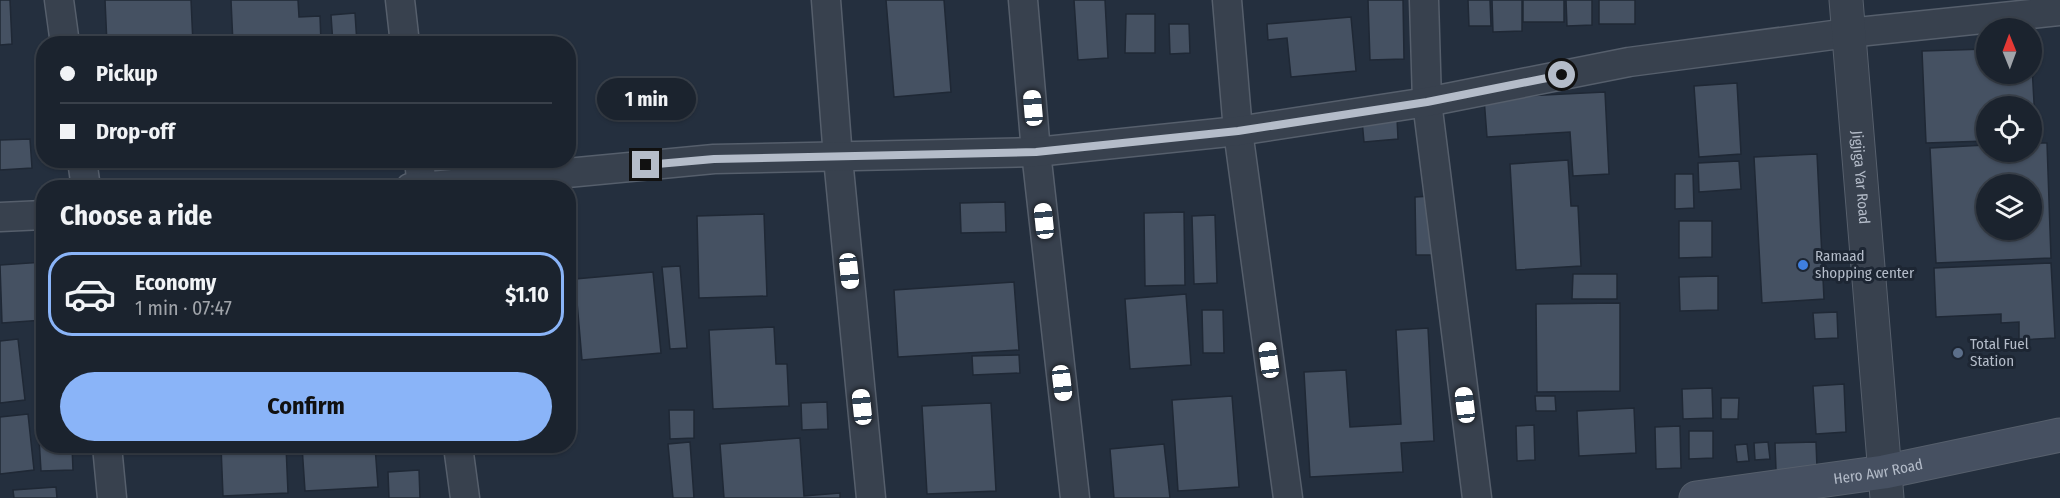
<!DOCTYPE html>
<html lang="en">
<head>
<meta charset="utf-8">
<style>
	body { margin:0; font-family:"Fira Sans Condensed",sans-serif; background:#282f3a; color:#f1f3f6; height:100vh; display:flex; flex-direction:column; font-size:22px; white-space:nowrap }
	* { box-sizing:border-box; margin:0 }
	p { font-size:20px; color:#a0a4aa }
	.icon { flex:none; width:33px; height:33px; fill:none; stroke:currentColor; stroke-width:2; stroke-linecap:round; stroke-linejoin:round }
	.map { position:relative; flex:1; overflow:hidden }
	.side { position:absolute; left:36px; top:180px; width:540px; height:273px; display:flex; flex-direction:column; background:#1b232e; border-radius:24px; box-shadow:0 2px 4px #0004,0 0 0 2px #39404a }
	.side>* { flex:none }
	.hud { position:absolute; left:36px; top:36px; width:540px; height:132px; border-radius:24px; box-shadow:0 2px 4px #0004,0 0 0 2px #39404a; display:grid; align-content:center; height:132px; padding:0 24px; background:#1b232e }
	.needle { width:39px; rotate:359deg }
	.tools { position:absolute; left:1976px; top:18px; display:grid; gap:12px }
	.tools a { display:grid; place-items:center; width:66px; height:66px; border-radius:50%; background:#1b232e; box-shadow:0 2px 4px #0004,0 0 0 2px #39404a; font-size:30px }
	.end { position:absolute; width:27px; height:27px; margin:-14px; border:8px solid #b4bcc9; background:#111; box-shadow:0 0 0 3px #111 }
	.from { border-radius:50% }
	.bubble { position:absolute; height:42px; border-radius:21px; background:#1b232e; box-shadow:0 2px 4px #0004,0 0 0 2px #39404a; font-size:20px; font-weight:700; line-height:42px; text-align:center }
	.car { position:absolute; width:18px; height:36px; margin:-18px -9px; border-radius:8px; box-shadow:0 0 4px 2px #0007; background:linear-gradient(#fff 24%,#345 0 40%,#fff 0 76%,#345 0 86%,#fff 0) }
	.hud b { display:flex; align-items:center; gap:21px; height:57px; font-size:22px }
	.hud b+b { border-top:2px solid #39404a }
	.hud i { width:15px; height:15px; background:#f1f3f6 }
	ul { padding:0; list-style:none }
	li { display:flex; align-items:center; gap:18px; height:84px; margin:0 12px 9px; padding:0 12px; border:3px solid transparent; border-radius:24px }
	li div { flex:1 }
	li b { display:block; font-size:22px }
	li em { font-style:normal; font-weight:700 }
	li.current { border-color:#8ab4f8 }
	li>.icon { width:54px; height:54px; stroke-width:1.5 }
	h2 { padding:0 24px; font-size:27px; line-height:72px }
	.primary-button { display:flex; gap:12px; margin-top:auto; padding:12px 24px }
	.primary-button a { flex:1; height:69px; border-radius:36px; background:#8ab4f8; color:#111; font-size:24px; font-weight:700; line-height:69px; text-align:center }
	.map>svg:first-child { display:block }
</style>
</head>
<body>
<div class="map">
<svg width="2060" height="498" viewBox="0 0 2060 498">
	<rect width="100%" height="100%" fill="#242f3e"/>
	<g fill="#455162" stroke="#1f2835" stroke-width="1.5" fill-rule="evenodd">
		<path d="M0,0H10L12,44L0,45Z"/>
		<path d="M105,0H191L193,44H107Z"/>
		<path d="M231,0H298L299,17L320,16L321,43L233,44Z"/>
		<path d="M886,0H944L951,92L894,97Z"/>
		<path d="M1074,0H1105L1108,58L1078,60Z"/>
		<path d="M1368,0H1403L1404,59L1370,60Z"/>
		<path d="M1468,0H1490L1491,26H1469Z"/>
		<path d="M1492,0H1522V31L1493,32Z"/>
		<rect x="1523" y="0" width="41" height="22"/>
		<path d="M1566,0H1592V25L1567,26Z"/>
		<rect x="1599" y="0" width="36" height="24"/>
		<path d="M355,13L357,44H333L331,15Z"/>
		<path d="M1126,14H1155V53H1125Z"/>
		<path d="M1351,17L1356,71L1291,77L1287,38L1268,40L1267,24Z"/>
		<path d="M1169,24H1189L1190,53L1170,54Z"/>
		<path d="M2031,48L2036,139H2031V106H1986V141L1926,143L1922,51L1986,49V74H2031Z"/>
		<path d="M1737,83L1741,154L1699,157L1694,86Z"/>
		<path d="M1605,92L1609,174L1573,176L1570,132L1487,137L1484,98Z"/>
		<path d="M1397,118L1398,139L1364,142L1362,120Z"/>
		<path d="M30,139L32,168L0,170V140Z"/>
		<path d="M2031,143H2047L2051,258L1936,263L1930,148L1986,145V152H2031ZM1986,184H2031V230H1986Z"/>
		<path d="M1817,154L1824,299L1762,303L1754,157Z"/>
		<path d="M1568,160L1571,206H1578L1581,266L1516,270L1510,164Z"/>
		<path d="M1739,161L1741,189L1699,192L1698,163Z"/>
		<path d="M1675,174H1693L1694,208L1675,209Z"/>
		<path d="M1432,196L1433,255H1416L1415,197Z"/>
		<path d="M1005,202L1006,232L961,233L960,203Z"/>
		<path d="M1184,212L1185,285L1145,286L1144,213Z"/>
		<path d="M764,214L767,296L699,298L697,216Z"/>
		<path d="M1215,215L1217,283L1194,284L1192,216Z"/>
		<path d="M1679,221H1712V257L1679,258Z"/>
		<path d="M44,262V320L2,323L0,265Z"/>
		<path d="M2051,263L2055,338L2019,340V322L2001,323V314L1936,317L1934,268Z"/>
		<path d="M680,266L687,348L670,349L662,267Z"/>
		<path d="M653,272L661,353L582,360L575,279Z"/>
		<path d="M1573,274H1617V299H1572Z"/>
		<path d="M1718,276V310L1680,311L1679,277Z"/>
		<path d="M1014,282L1019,350L898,357L894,290Z"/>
		<path d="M1186,294L1191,365L1130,369L1125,299Z"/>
		<path d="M1620,303V391L1537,392L1536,304Z"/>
		<path d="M1202,310H1223L1224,353H1203Z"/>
		<path d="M1837,312L1838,338L1815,339L1813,313Z"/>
		<path d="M774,327L776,364H787L789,406L713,409L709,330Z"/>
		<path d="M1428,328L1434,441L1401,443L1403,472L1310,477L1304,372L1346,370L1350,427L1401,424L1396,330Z"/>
		<path d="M18,339L25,400L0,403V341Z"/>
		<path d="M1019,355L1020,373L973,375L972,356Z"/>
		<path d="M35,380H44V420L37,421Z"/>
		<path d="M1844,384L1846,432L1816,434L1813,386Z"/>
		<path d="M1712,388L1713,418L1683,419L1682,389Z"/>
		<path d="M1232,396L1239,487L1178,491L1172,400Z"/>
		<path d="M1535,396H1555L1556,411H1536Z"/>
		<path d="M1721,398H1739L1738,419H1721Z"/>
		<path d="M827,402L828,429L802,430L801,403Z"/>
		<path d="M991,403L996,491L927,494L922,406Z"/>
		<path d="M1634,408L1636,453L1579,456L1577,411Z"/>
		<path d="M669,410H694V438L670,439Z"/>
		<path d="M28,414L34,470L0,474V417Z"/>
		<path d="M1534,425L1535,460L1517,461L1516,426Z"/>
		<path d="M1680,426L1681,468L1656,469L1655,427Z"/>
		<path d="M1689,431H1713V458L1689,459Z"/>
		<path d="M39,438H44V446H72L73,470L41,471Z"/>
		<path d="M800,438L804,496L840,493V498H724L720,444Z"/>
		<path d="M690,442L694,498H673L668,444Z"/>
		<path d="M1768,442L1770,459L1755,460L1754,443Z"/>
		<path d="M1816,442L1817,468L1776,470L1775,443Z"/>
		<path d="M1164,444L1170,498H1114L1110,449Z"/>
		<path d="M1747,444L1749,461L1737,462L1735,445Z"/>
		<path d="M221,446H286L288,493L223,496Z"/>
		<path d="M302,446H375L378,487L305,491Z"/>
		<path d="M419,470L420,498H389L388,472Z"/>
		<path d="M56,487L57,498H14L13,490Z"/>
	</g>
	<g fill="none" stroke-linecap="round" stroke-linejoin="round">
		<defs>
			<g id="minor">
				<path d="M59,0L65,44"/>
				<path d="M400,0L405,44"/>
				<path d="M826,0L838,158L871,498"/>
				<path d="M1023,0L1036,152L1075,498"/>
				<path d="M1227,0L1238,131L1288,498"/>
				<path d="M1424,0L1427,102L1477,498"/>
				<path d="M82,160L86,188"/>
				<path d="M419,160L422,188"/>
				<path d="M410,188L714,159L1036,152L1238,131L1427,102L1629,62L1848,33L2060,11"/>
				<path d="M0,217L44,215"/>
				<path d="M107,446L112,498"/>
				<path d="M458,446L465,498"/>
			</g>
			<g id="tertiary">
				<path id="s1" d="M1846,0L1887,498"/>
			</g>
			<g id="secondary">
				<path id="s2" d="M1696,498L1884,472L2060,435"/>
			</g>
		</defs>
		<use href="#minor" stroke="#565f6c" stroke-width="31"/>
		<use href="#tertiary" stroke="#565f6c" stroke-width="35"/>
		<use href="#secondary" stroke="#565f6c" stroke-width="35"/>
		<use href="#minor" stroke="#38414e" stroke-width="28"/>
		<use href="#tertiary" stroke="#38414e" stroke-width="33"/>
		<use href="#secondary" stroke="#465061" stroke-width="33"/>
	</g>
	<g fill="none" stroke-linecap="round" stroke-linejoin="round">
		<path stroke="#b4bcc9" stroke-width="8" d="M646,165L714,159L1036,152L1238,131L1427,102L1562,75"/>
	</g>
	<circle fill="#3f7fe0" stroke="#1d2633" stroke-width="2" cx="1803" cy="265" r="6"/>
	<circle fill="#5c6f8a" stroke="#1d2633" stroke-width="2" cx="1958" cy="353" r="6"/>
	<g text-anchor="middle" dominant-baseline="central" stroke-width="6" stroke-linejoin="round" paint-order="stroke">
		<g font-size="15" fill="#b4bcc9" stroke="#1d2633">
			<text stroke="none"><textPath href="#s1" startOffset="178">Jigjiga Yar Road</textPath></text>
			<text stroke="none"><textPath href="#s2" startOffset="184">Hero Awr Road</textPath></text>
		</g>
		<g font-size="15" fill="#b4bcc9" stroke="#1d2633" text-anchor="start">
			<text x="1815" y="256">Ramaad<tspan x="1815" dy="17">shopping center</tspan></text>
			<text x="1970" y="344">Total Fuel<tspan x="1970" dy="17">Station</tspan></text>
		</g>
	</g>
</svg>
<div class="tools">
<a><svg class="needle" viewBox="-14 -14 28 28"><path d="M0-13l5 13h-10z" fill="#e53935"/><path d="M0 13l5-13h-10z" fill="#a0a4aa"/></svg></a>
<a><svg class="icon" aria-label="locate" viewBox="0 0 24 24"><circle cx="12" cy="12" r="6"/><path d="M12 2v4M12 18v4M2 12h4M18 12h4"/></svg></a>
<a><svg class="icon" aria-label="layers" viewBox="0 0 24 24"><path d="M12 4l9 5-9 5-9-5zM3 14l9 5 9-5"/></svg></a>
</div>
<i class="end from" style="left:1562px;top:75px"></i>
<i class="end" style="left:646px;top:165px"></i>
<div class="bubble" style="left:597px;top:78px;width:99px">1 min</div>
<i class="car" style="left:1033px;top:108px;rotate:355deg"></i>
<i class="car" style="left:1044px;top:221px;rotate:354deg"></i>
<i class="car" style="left:849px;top:271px;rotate:174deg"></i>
<i class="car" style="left:1269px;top:360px;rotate:352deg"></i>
<i class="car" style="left:1062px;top:383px;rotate:173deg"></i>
<i class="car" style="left:1465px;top:405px;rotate:353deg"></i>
<i class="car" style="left:862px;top:407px;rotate:354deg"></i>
<div class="hud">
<b><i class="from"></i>Pickup</b>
<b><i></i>Drop-off</b>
</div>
<section class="side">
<h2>Choose a ride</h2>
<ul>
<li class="current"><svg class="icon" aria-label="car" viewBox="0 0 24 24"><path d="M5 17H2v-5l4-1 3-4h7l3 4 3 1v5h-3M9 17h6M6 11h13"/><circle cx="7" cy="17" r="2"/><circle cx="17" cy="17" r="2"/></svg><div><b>Economy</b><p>1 min · 07:47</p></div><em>$1.10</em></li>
</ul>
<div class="primary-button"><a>Confirm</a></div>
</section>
</div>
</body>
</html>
